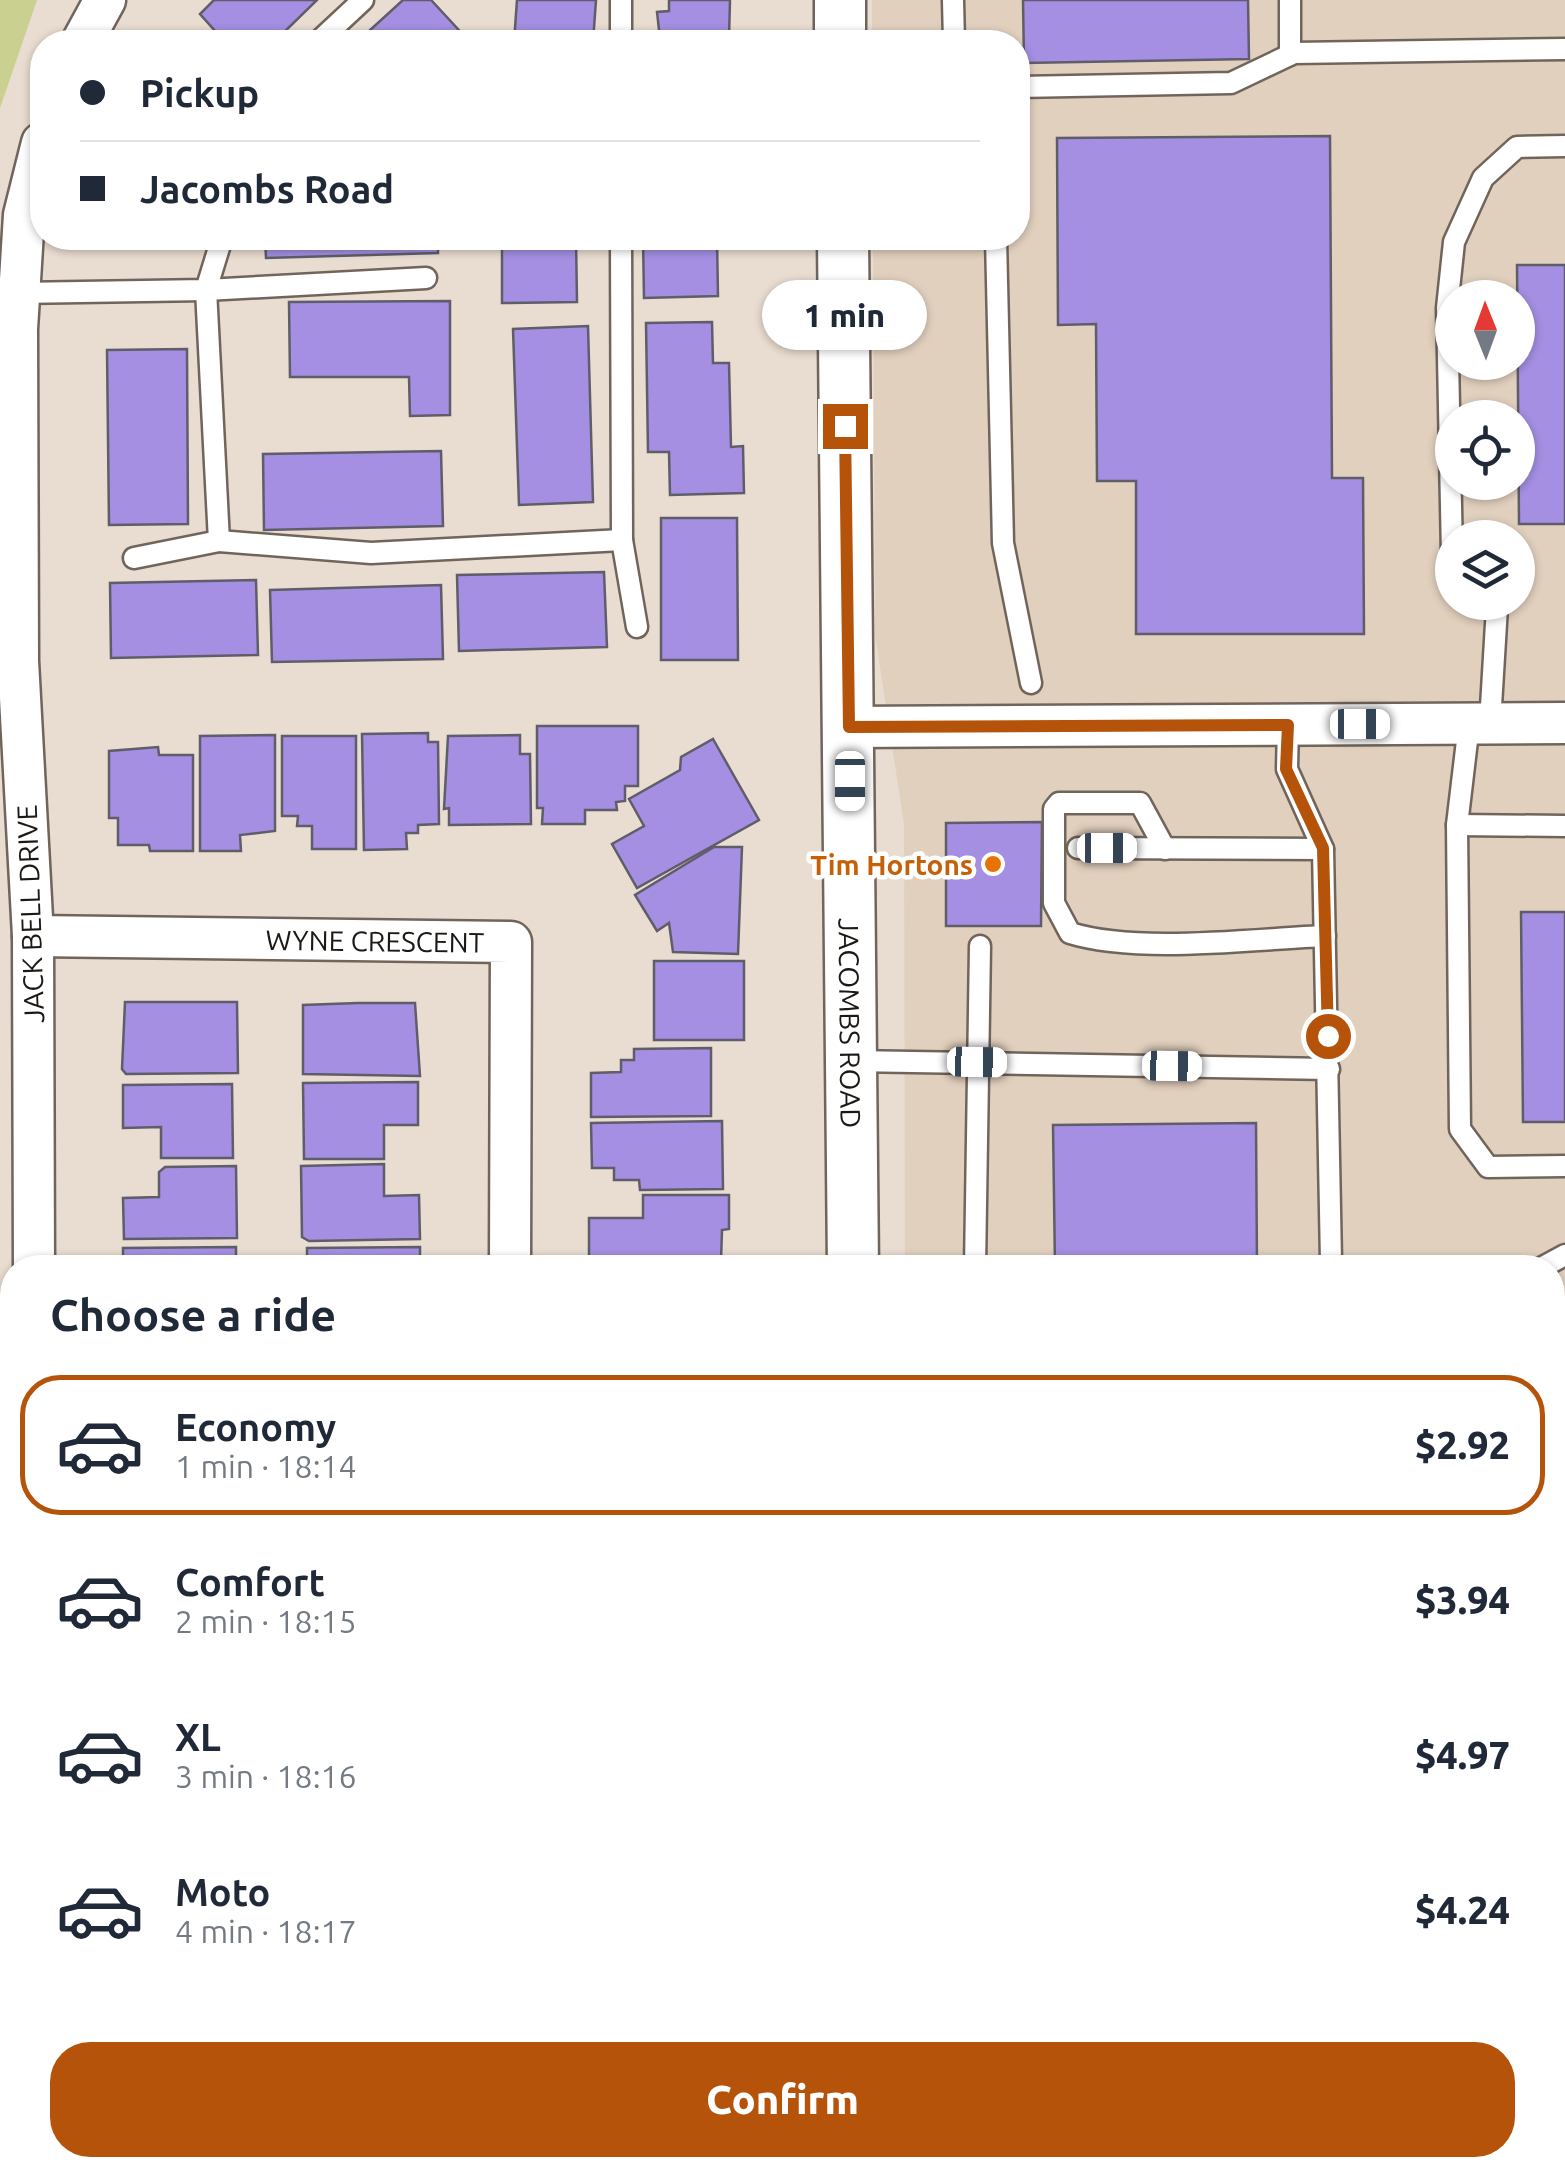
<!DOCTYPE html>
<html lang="en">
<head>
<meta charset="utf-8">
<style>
	body { margin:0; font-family:Ubuntu,sans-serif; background:#f2f2f3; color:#1f2937; height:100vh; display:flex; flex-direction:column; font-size:38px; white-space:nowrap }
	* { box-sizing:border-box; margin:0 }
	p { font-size:32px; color:#747a83 }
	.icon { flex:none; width:55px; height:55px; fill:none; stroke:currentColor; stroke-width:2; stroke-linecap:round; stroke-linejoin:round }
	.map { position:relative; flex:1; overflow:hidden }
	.side { position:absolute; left:0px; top:1255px; width:1565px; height:922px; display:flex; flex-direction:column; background:#fff; border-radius:40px 40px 0 0; box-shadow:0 2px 8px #0004 }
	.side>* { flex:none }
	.guide { position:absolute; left:30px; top:30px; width:1000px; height:220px; border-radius:40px; box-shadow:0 2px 8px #0004; display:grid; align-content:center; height:220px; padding:0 50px; background:#fff }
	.needle { width:65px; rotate:359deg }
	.tools { position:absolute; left:1435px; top:280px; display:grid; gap:20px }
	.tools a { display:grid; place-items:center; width:100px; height:100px; border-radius:50%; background:#fff; box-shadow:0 2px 8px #0004; font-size:50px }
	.end { position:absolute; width:45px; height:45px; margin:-22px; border:12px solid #b45309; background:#fff; box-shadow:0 0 0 5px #fff }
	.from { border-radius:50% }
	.bubble { position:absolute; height:70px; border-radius:35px; background:#fff; box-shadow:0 2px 8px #0004; font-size:32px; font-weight:800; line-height:70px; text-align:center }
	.car { position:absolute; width:30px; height:60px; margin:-30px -15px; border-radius:12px; box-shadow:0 0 8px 2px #0007; background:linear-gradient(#fff 24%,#345 0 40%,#fff 0 76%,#345 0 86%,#fff 0) }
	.guide b { display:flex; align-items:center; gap:35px; height:95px; font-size:38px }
	.guide b+b { border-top:2px solid #e0e1e3 }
	.guide i { width:25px; height:25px; background:#1f2937 }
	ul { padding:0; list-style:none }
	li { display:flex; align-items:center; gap:30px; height:140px; margin:0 20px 15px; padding:0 30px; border:5px solid transparent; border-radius:40px }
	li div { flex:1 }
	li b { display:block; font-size:38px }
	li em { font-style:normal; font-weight:800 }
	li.on { border-color:#b45309 }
	li>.icon { width:90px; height:90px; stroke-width:1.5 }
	h2 { padding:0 50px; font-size:45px; line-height:120px }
	.cta { display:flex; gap:20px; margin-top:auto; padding:20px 50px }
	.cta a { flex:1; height:115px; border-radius:40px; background:#b45309; color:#fff; font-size:40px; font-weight:800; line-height:115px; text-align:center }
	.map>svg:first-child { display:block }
</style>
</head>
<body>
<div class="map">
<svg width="1565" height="2177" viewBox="0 0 1565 2177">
	<rect width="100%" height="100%" fill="#e9dcd0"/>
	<path fill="#e2d0be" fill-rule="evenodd" d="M872,0H1565V2177H908V2165H1552V1268L905,1267L904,824L875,635L873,238H1018V42H872ZM1452,298H1518V362H1452ZM1452,418H1518V482H1452ZM1452,538H1518V602H1452Z"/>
	<path fill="#c9d090" d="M0,0H37L0,108Z"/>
	<g fill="#a48fe2" stroke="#5f5d6a" stroke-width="2.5">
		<path d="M214,0H317L274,42H225L200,14Z"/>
		<path d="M403,0H431L469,41L357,42Z"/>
		<path d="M517,0H596L593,42H514Z"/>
		<path d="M669,0H730L729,38H710L709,42H652L660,39L657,12L669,11Z"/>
		<path d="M1023,0H1248L1249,59L1024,63Z"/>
		<path d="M1330,136L1332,478H1363L1364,634H1136V481H1097L1096,324L1058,325L1057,138Z"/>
		<path d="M265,238H438V253L266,258Z"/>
		<path d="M502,238H576L577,302L502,303Z"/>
		<path d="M643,238H717L718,296L644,298Z"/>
		<path d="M1517,265H1565V524H1519Z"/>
		<path d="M450,301V415L410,416L409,377H290L289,302Z"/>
		<path d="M712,322L713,363H729L731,447L743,446L744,493L670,495L669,452H648L646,323Z"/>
		<path d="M588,326L593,502L519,505L513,329Z"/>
		<path d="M187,349L188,524L109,525L107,350Z"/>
		<path d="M441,451L443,526L264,530L263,454Z"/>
		<path d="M661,518H737L738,660H661Z"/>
		<path d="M604,572L607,647L459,651L457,575Z"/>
		<path d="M256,580L258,655L111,658L110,583Z"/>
		<path d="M441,585L443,659L272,662L270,590Z"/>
		<path d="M537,726H638V786H625V801L616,802L617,810H585V824H542L543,808H537Z"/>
		<path d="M428,733V742H438L439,824L418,825V833H406L407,849L364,850L362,734Z"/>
		<path d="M275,735V831L240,835L241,851H200V736Z"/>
		<path d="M520,735V754H530L531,824L449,825V808L444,809L448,736Z"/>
		<path d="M282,736H356V849H312V826H297L298,816H282Z"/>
		<path d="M713,739L759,820L637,888L612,844L644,826L629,799L680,770L681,757Z"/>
		<path d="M158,747L159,755H193V851H150L149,845H118V818H109V751Z"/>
		<path d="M1042,822L1041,926H946V823Z"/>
		<path d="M714,847H742L738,954L673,952L669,923L657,931L635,895Z"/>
		<path d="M1521,912H1565V1122H1523Z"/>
		<rect x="654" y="961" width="90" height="79"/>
		<path d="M125,1002H237L238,1073L126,1074L122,1069Z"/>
		<path d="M358,1003H415L420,1076L303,1074V1005Z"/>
		<path d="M711,1048V1116L591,1117V1073L621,1072V1060H634V1049Z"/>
		<path d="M418,1082V1125H384V1159H304L303,1083Z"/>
		<path d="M232,1084L233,1158H161V1127L123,1128V1085Z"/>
		<path d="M722,1121L723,1189L640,1190L639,1180H614V1168H592L591,1123Z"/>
		<path d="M1256,1123L1257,1268H1055L1053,1125Z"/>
		<path d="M384,1164V1196L419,1195L420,1239L309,1241L302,1237L301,1166Z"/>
		<path d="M236,1166L237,1238L124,1239L123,1198L159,1197V1172L165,1167Z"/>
		<path d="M643,1195H729V1229L722,1230L721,1261H589V1218H643Z"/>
		<path d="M236,1247V1268H123V1248Z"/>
		<path d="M420,1247V1268H307V1248Z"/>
		<path d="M12,2117V2165H86L84,2177H0V2121L8,2126Z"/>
		<path d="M174,2165H278L283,2168L279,2177H187L172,2169Z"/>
		<path d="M488,2165H534L561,2177H482Z"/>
		<path d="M554,2165H686L689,2172L686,2177H582Z"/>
		<path d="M1100,2165H1283V2175L1312,2177H982L1100,2175Z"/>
	</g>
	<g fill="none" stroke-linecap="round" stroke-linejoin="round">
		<defs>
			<g id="service">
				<path d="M621,0V42"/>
				<path d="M953,0L954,42"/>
				<path d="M1290,0V55"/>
				<path d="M318,42L363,0"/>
				<path d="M1018,87L1231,83L1294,53L1565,49"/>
				<path d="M222,238L206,290L219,541L371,553L622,540"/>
				<path d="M621,238L622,540L637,627"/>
				<path d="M996,238L1003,543L1031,683"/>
				<path d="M18,293L206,290L426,278"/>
				<path d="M1452,555L1447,308L1454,242L1483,178L1517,147L1565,146"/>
				<path d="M134,558L219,541"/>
				<path d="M1490,723L1497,607L1493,602"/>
				<path d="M1469,724L1457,825L1460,1129L1488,1167L1565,1166"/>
				<path d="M1457,825L1565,826"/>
				<path d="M1078,848L1323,849L1287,769L1288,725"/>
				<path d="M1165,849L1140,803H1059L1054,809V903L1070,933C1138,954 1253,939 1325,936"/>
				<path d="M1323,849L1331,1261"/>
				<path d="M852,1061L1329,1069"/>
				<path d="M975,1268L980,946"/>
				<path d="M1541,1268L1565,1255"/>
				<path d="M0,1429H12"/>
				<path d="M1552,1955H1565"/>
				<path d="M1445,2165L1446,2177"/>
				<path d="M787,2177L793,2165"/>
				<path d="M1551,2177V2165"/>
			</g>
			<g id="minor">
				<path d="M82,42L105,0"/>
				<path d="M849,727L1565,723"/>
				<path id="s1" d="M33,936L511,942L510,1268"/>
				<path d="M34,1268L33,936L18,661L17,329L24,215L42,143"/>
				<path d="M0,1883L12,1848"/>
				<path d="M387,2177L393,2165"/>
			</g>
			<g id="tertiary">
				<path d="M840,0V42"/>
				<path id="s2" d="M843,238L853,1268"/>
				<path d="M845,2177L846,2165"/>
			</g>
		</defs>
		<use href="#service" stroke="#71655b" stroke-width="25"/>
		<use href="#minor" stroke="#71655b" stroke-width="45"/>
		<use href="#tertiary" stroke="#71655b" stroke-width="55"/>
		<use href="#service" stroke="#fff" stroke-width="20"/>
		<use href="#minor" stroke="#fff" stroke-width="40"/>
		<use href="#tertiary" stroke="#fff" stroke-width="50"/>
	</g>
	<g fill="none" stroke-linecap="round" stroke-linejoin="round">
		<path stroke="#b45309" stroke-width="12" d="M845,426L849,727L1288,725L1286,769L1323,848L1328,1036"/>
	</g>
	<circle fill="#e8710a" stroke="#fff" stroke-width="4" cx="993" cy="864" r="10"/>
	<g text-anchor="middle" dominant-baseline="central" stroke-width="9" stroke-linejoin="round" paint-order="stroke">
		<g font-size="28" font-weight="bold" fill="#c56008" stroke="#fff" text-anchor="end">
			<text x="973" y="864">Tim Hortons</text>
		</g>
		<g font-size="28" fill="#1c1814" stroke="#fff">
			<text transform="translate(30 914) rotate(-92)">JACK BELL DRIVE</text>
			<text stroke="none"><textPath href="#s1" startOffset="342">WYNE CRESCENT</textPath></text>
			<text stroke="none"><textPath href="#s2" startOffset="785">JACOMBS ROAD</textPath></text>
		</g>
	</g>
</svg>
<div class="tools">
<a><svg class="needle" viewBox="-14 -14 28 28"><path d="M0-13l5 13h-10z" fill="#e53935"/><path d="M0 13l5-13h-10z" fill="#747a83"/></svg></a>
<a><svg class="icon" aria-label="locate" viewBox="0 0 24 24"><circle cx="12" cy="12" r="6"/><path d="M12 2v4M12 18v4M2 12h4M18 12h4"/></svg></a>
<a><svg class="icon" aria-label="layers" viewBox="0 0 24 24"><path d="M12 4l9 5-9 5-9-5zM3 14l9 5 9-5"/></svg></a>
</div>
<i class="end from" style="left:1328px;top:1036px"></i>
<i class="end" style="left:845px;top:426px"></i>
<div class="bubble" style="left:762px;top:280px;width:165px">1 min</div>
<i class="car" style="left:1360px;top:724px;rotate:90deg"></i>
<i class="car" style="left:850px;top:781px;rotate:180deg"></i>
<i class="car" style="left:1107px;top:848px;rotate:90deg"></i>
<i class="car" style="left:977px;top:1062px;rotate:91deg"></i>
<i class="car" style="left:1172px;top:1066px;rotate:91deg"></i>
<div class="guide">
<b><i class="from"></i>Pickup</b>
<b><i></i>Jacombs Road</b>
</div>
<section class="side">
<h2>Choose a ride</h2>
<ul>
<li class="on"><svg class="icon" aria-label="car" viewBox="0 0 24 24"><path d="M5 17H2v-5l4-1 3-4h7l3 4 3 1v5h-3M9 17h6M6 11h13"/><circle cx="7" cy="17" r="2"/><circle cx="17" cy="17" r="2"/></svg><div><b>Economy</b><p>1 min · 18:14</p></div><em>$2.92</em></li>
<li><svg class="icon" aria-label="car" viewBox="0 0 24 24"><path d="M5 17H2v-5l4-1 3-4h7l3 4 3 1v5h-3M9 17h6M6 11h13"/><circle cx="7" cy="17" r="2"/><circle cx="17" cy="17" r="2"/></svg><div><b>Comfort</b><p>2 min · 18:15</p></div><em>$3.94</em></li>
<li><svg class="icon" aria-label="car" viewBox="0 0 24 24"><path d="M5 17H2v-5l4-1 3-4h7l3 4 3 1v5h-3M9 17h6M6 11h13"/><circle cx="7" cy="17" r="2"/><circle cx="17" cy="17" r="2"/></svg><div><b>XL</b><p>3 min · 18:16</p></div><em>$4.97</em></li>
<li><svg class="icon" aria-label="car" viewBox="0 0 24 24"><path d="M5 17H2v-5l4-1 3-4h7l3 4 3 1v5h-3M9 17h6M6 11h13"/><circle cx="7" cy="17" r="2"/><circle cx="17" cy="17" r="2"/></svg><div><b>Moto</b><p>4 min · 18:17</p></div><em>$4.24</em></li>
</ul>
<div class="cta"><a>Confirm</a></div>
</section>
</div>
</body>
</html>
